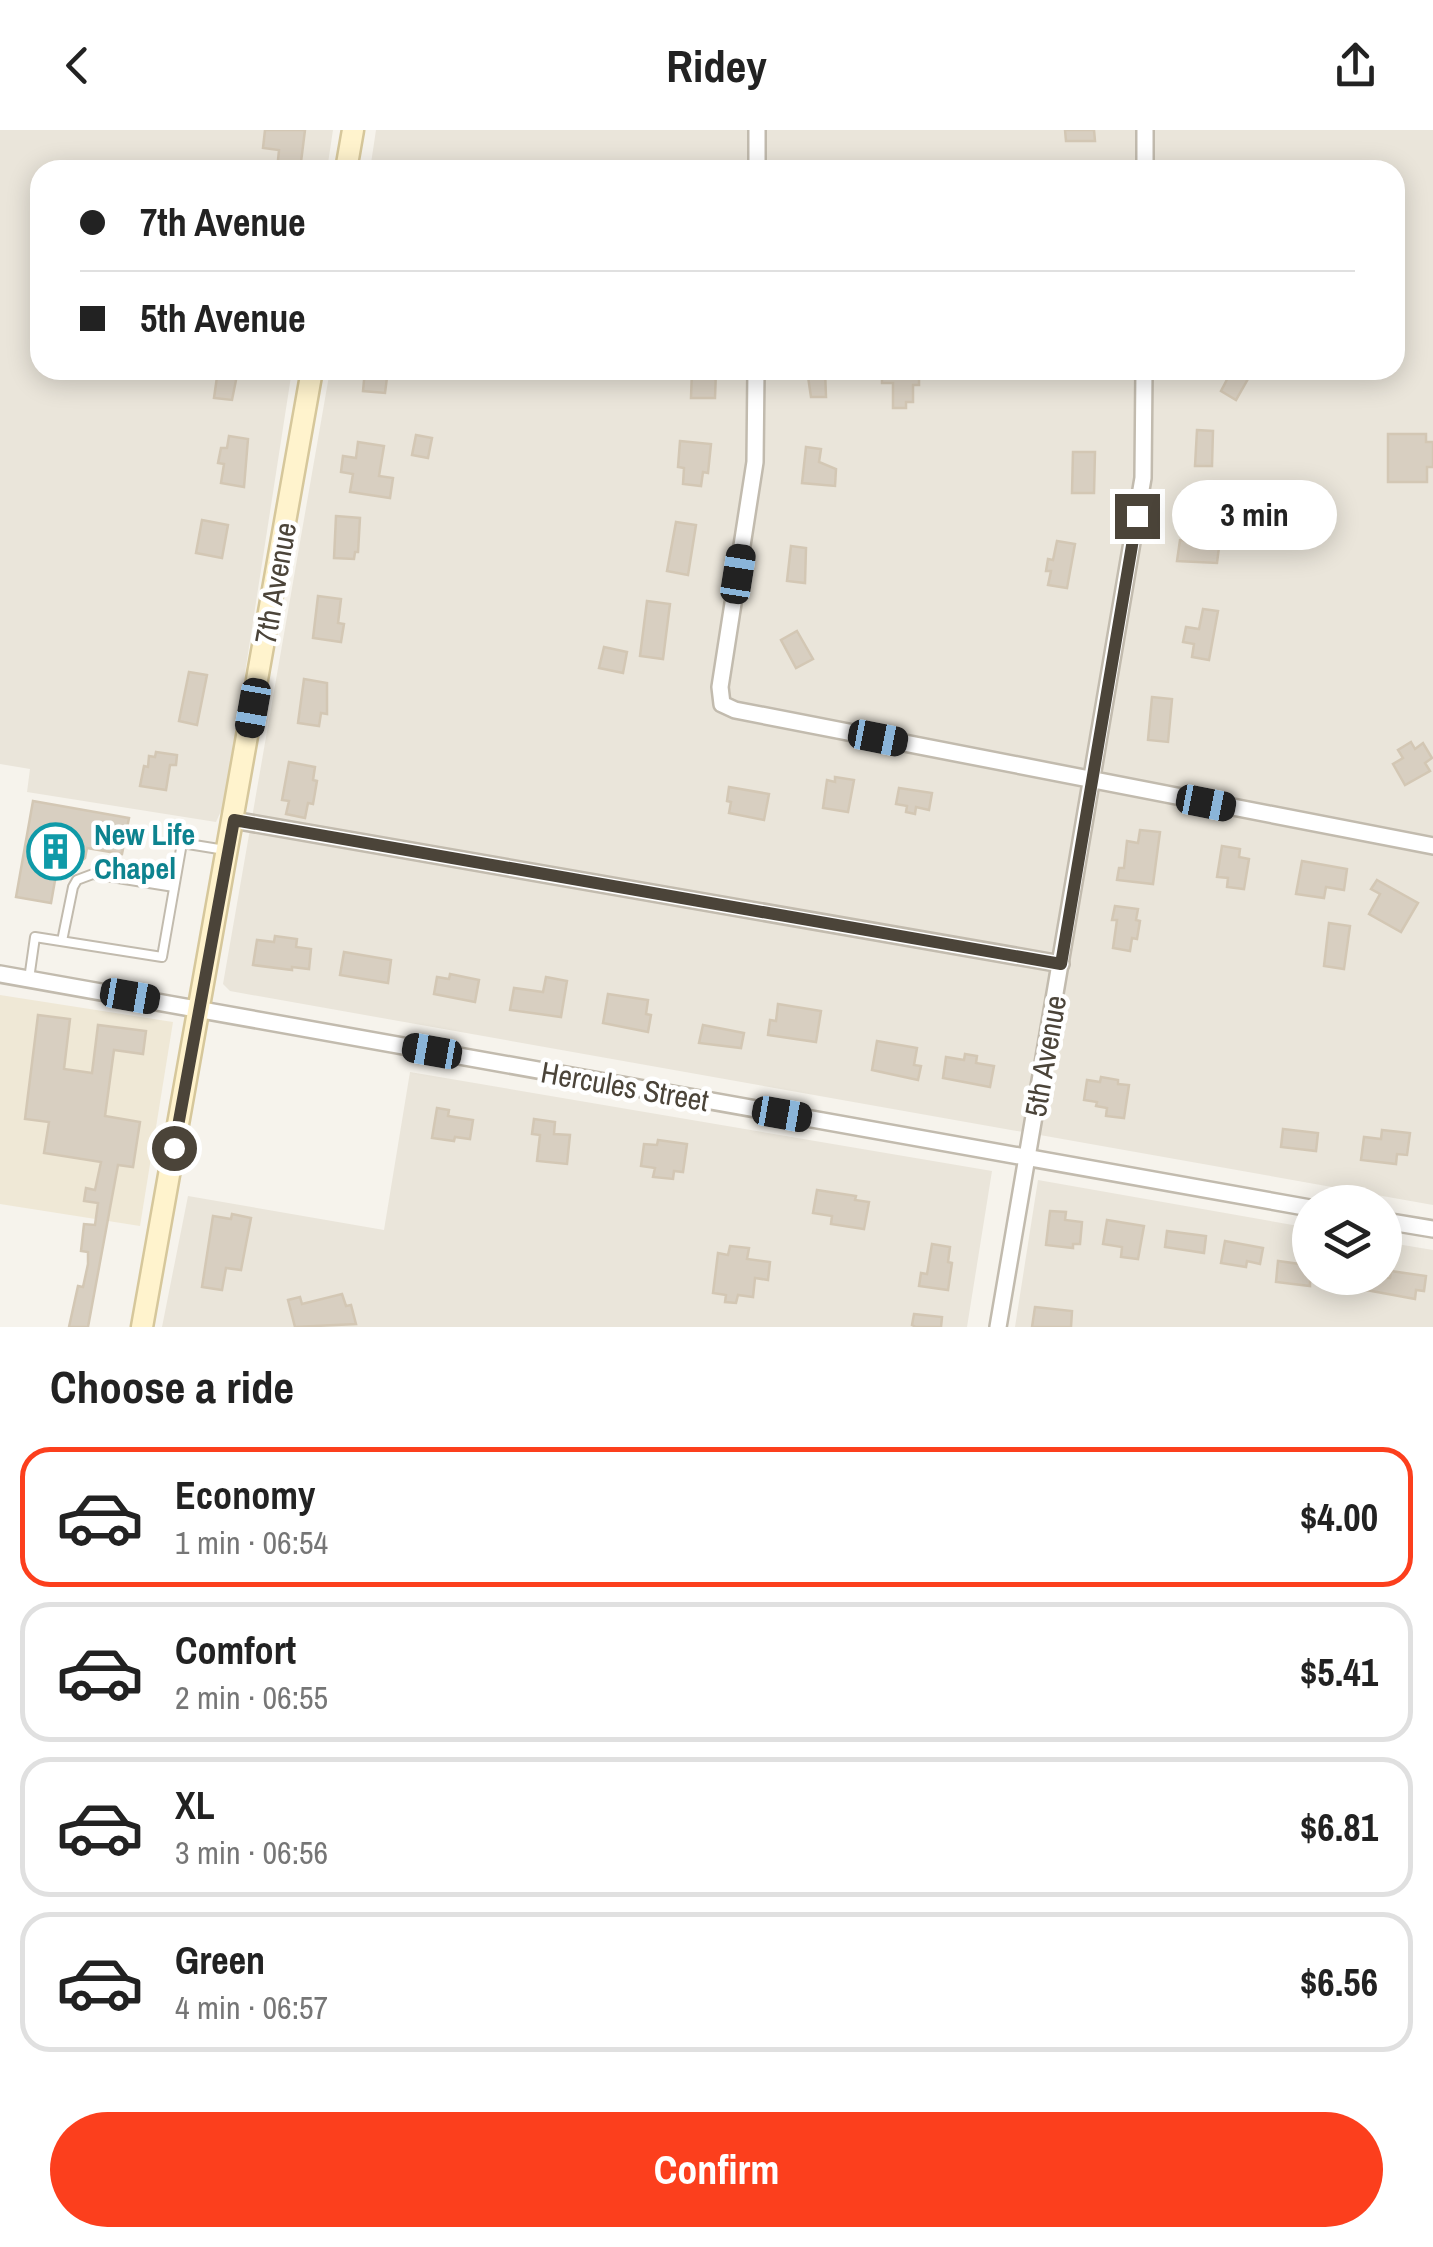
<!DOCTYPE html>
<html lang="en">
<head>
<meta charset="utf-8">
<style>
	body { margin:0; font-family:"Archivo Narrow",sans-serif; background:#f2f2f2; color:#222; height:100vh; display:flex; flex-direction:column; font-size:38px; white-space:nowrap }
	* { box-sizing:border-box; margin:0 }
	p { font-size:32px; color:#767676 }
	.icon { flex:none; width:55px; height:55px; fill:none; stroke:currentColor; stroke-width:2; stroke-linecap:round; stroke-linejoin:round }
	.map { position:relative; height:1197px; overflow:hidden }
	.drawer { display:flex; flex-direction:column; background:#fff; flex:1 }
	.drawer>* { flex:none }
	.hud { position:absolute; left:30px; top:30px; width:1375px; height:220px; border-radius:30px; box-shadow:0 5px 25px #0003; display:grid; align-content:center; height:220px; padding:0 50px; background:#fff }
	.buttons { position:absolute; left:1292px; top:1055px; display:grid; gap:20px }
	.buttons a { display:grid; place-items:center; width:110px; height:110px; border-radius:50%; background:#fff; box-shadow:0 5px 25px #0003; font-size:50px }
	.end { position:absolute; width:45px; height:45px; margin:-22px; border:12px solid #4b4439; background:#fff; box-shadow:0 0 0 5px #fff }
	.from { border-radius:50% }
	.bubble { position:absolute; height:70px; border-radius:35px; background:#fff; box-shadow:0 5px 25px #0003; font-size:32px; font-weight:700; line-height:70px; text-align:center }
	.car { position:absolute; width:30px; height:60px; margin:-30px -15px; border-radius:12px; box-shadow:0 0 8px 2px #0007; background:linear-gradient(#222 24%,#8ab4d8 0 40%,#222 0 76%,#8ab4d8 0 86%,#222 0) }
	.hud b { display:flex; align-items:center; gap:35px; height:95px; font-size:38px }
	.hud b+b { border-top:2px solid #e0e0e0 }
	.hud i { width:25px; height:25px; background:#222 }
	ul { padding:0; list-style:none }
	li { display:flex; align-items:center; gap:30px; height:140px; margin:0 20px 15px; padding:0 30px; border:5px solid #e0e0e0; border-radius:30px }
	li div { flex:1 }
	li b { display:block; font-size:38px }
	li em { font-style:normal; font-weight:700 }
	li.active { border-color:#fc3f1d }
	li>.icon { width:90px; height:90px; stroke-width:1.5 }
	h2 { padding:0 50px; font-size:45px; line-height:120px }
	.primary-button { display:flex; gap:20px; margin-top:auto; padding:20px 50px }
	.primary-button a { flex:1; height:115px; border-radius:60px; background:#fc3f1d; color:#fff; font-size:40px; font-weight:700; line-height:115px; text-align:center }
	header { display:flex; justify-content:space-between; align-items:center; height:130px; padding:0 50px; background:#fff; font-size:45px; font-weight:700 }
	.map>svg:first-child { display:block }
</style>
</head>
<body>
<header><svg class="icon" aria-label="back" viewBox="0 0 24 24"><path d="M15 5l-7 7 7 7"/></svg>Ridey<svg class="icon" aria-label="share" viewBox="0 0 24 24"><path d="M12 15V3M7 8l5-5 5 5M5 13v7h14v-7"/></svg></header>
<div class="map">
<svg width="1433" height="1197" viewBox="0 0 1433 1197">
	<rect width="100%" height="100%" fill="#f6f3ec"/>
	<g fill="#eae5da">
		<path d="M0,0H333L327,40H40V240H292L225,672L216,692L27,662L30,639L0,634Z"/>
		<path d="M376,0H1433V1075L230,861L223,854L330,240H1395V40H370Z"/>
		<path d="M410,942L992,1041L967,1197H162L188,1066L384,1100Z"/>
		<path d="M1038,1050L1310,1098V1148H1385V1112L1433,1120V1197H1015Z"/>
	</g>
	<path fill="#efe8d6" d="M0,865L173,892L140,1096L0,1074Z"/>
	<g fill="#d8cfc1" stroke="#d3c7b4" stroke-width="2.5">
		<path d="M265,0H305L300,40H277L279,20L263,18Z"/>
		<path d="M1065,0H1094L1095,11H1066Z"/>
		<path d="M218,240H238L232,270L214,268Z"/>
		<path d="M365,240H388L385,263L363,261Z"/>
		<path d="M692,240H716L715,268H691Z"/>
		<path d="M807,240H825L826,267H811Z"/>
		<path d="M882,240L919,241V255H913V272H906V278H893V253H882Z"/>
		<path d="M1232,240L1249,247L1236,270L1221,261Z"/>
		<path d="M1197,300L1213,301L1212,336H1195Z"/>
		<path d="M1388,304H1426V312H1433V337H1427V352H1388Z"/>
		<path d="M416,305L432,308L428,328L412,325Z"/>
		<path d="M229,306L248,309L244,357L221,353L224,334L218,333L221,318H227Z"/>
		<path d="M680,311L711,314L708,343L703,342L701,356L683,354L684,338L678,337Z"/>
		<path d="M358,312L384,316L379,346L393,348L390,368L350,362L353,344L341,342L343,326L356,328Z"/>
		<path d="M806,317L821,319L819,332L836,339L835,356L802,353Z"/>
		<path d="M1073,322H1095L1094,363H1072Z"/>
		<path d="M336,386L360,388L358,422H355L354,429L334,428Z"/>
		<path d="M202,390L228,395L222,428L196,423Z"/>
		<path d="M676,392L696,395L688,445L667,441Z"/>
		<path d="M1192,398L1221,402L1217,433L1177,431L1180,410L1190,411Z"/>
		<path d="M1057,411L1075,414L1067,458L1048,455L1051,441H1046L1048,429L1053,430Z"/>
		<path d="M791,416L806,418L805,453L787,451Z"/>
		<path d="M318,466L341,469L338,493L344,494L341,512L313,508Z"/>
		<path d="M647,471L670,474L663,529L640,526Z"/>
		<path d="M1203,479L1218,481L1209,530L1192,527L1194,514L1183,512L1186,497L1199,499Z"/>
		<path d="M797,501L813,529L796,538L781,510Z"/>
		<path d="M604,517L627,522L623,543L599,538Z"/>
		<path d="M189,542L207,545L197,595L179,591Z"/>
		<path d="M304,549L327,553V584L321,583L319,596L298,593Z"/>
		<path d="M1152,567L1172,569L1168,612L1148,610Z"/>
		<path d="M1411,612L1415,619L1423,613L1432,628L1425,633L1430,641L1405,655L1393,634L1403,628L1398,620Z"/>
		<path d="M156,622L177,625L176,635H170L166,660L140,656L144,636L148,637L149,626L155,627Z"/>
		<path d="M289,632L315,637L313,650L317,651L313,674L308,673L305,688L286,684L289,671L282,670Z"/>
		<path d="M835,647L854,650L848,682L823,678L827,650L835,652Z"/>
		<path d="M729,657L769,664L764,690L729,683L731,672L727,671Z"/>
		<path d="M899,658L932,663L929,680L916,677L915,684L906,682L907,676L896,674Z"/>
		<path d="M33,671L129,688L122,724L87,718L85,728L68,741L57,739L51,773L16,767Z"/>
		<path d="M1140,700L1160,702L1153,754L1117,750L1119,738H1124L1127,711L1138,713Z"/>
		<path d="M1222,716L1240,719L1239,727L1249,729L1244,759L1227,757L1228,748L1217,747Z"/>
		<path d="M1302,731L1347,739L1344,760L1326,757L1324,768L1296,764Z"/>
		<path d="M1377,750L1418,773L1401,802L1369,784L1380,764L1371,759Z"/>
		<path d="M1115,776L1138,779L1136,790L1140,791L1137,809L1132,808L1130,821L1113,818L1117,790H1112Z"/>
		<path d="M1329,793L1350,796L1344,839L1324,836Z"/>
		<path d="M275,806L297,809L296,817L311,819L309,839L292,837V840L253,835L257,810L274,812Z"/>
		<path d="M344,822L391,830L388,853L340,845Z"/>
		<path d="M450,844L479,850L475,872L434,864L437,847L449,849Z"/>
		<path d="M546,847L567,851L561,887L510,880L514,858L543,862Z"/>
		<path d="M608,864L648,870L646,884L651,885L648,902L603,893Z"/>
		<path d="M778,874L821,881L816,912L768,905L770,890L776,891Z"/>
		<path d="M38,885L70,889L64,939L92,943L98,895L146,901L143,924L114,920L105,986L140,992L133,1037L118,1035L88,1197H69L78,1156L83,1157L88,1134V1122L81,1121L84,1094L95,1095L98,1073L84,1071L86,1058L95,1060L101,1032L44,1023L49,992L25,989Z"/>
		<path d="M703,895L744,903L741,918L699,913Z"/>
		<path d="M877,911L917,918L914,935L921,936L918,950L872,940Z"/>
		<path d="M965,924L977,926L976,933L994,936L990,957L943,948L946,927L964,930Z"/>
		<path d="M1101,947L1118,950V954L1129,955L1124,988L1106,986L1107,978L1096,976L1097,972L1084,970L1087,950L1100,952Z"/>
		<path d="M437,978L449,980L448,986L473,990L470,1009L455,1007L454,1011L432,1008Z"/>
		<path d="M534,989L555,992L554,1004L570,1005L567,1034L537,1031L540,1005L532,1004Z"/>
		<path d="M1283,999L1318,1003L1316,1021L1281,1017Z"/>
		<path d="M1382,1000L1410,1003L1407,1025L1397,1024L1396,1034L1361,1030L1364,1007L1381,1009Z"/>
		<path d="M658,1010L687,1014L683,1042L674,1041L673,1049L653,1047L655,1038L641,1036L644,1014L657,1015Z"/>
		<path d="M817,1060L856,1066L855,1070L869,1072L864,1099L831,1094L832,1086L813,1083Z"/>
		<path d="M1050,1081L1066,1082L1065,1090L1082,1092L1080,1114H1073V1118L1046,1115Z"/>
		<path d="M232,1084L251,1088L241,1140L226,1138L222,1160L202,1157L213,1086L231,1089Z"/>
		<path d="M1107,1090L1144,1096L1138,1129L1121,1127L1122,1117L1103,1114Z"/>
		<path d="M1167,1101L1206,1106L1204,1123L1165,1117Z"/>
		<path d="M1225,1111L1263,1118L1260,1134L1247,1131L1246,1137L1221,1133Z"/>
		<path d="M932,1114L950,1117L948,1132L952,1133L948,1160L919,1156L921,1143L927,1144Z"/>
		<path d="M730,1116L749,1118L747,1129L770,1132L768,1150L755,1148L753,1167L738,1165L736,1173L725,1172L726,1165L713,1163L718,1123L728,1125Z"/>
		<path d="M1301,1125L1310,1126V1156L1276,1152L1278,1131L1300,1134Z"/>
		<path d="M1391,1141L1426,1146L1424,1161L1416,1160L1415,1169L1328,1153L1329,1148H1390Z"/>
		<path d="M342,1164L346,1176L351,1175L356,1194L295,1197L288,1170L300,1167L302,1174Z"/>
		<path d="M1035,1177L1072,1181L1071,1197H1032Z"/>
		<path d="M914,1184L942,1187L941,1197H916L912,1195Z"/>
	</g>
	<g fill="none" stroke-linecap="round" stroke-linejoin="round">
		<defs>
			<g id="lane">
				<path d="M62,811L73,757L77,750L93,744L174,757"/>
				<path d="M29,849L35,807L162,827L182,713L225,720"/>
			</g>
			<g id="street">
				<path d="M757,40V0"/>
				<path d="M1145,40V0"/>
				<path d="M756,240L755,332L720,557L722,574L735,580L1433,716"/>
				<path d="M233,690L1061,834"/>
				<path d="M0,844L1310,1078"/>
				<path d="M1385,1091L1433,1099"/>
				<path d="M998,1197L1143,348L1144,240"/>
			</g>
			<g id="secondary">
				<path d="M346,40L353,0"/>
				<path d="M142,1197L312,240"/>
			</g>
		</defs>
		<use href="#lane" stroke="#c2bbae" stroke-width="12"/>
		<use href="#street" stroke="#c2bbae" stroke-width="20"/>
		<use href="#secondary" stroke="#d6c79b" stroke-width="25"/>
		<use href="#lane" stroke="#fff" stroke-width="8"/>
		<use href="#street" stroke="#fff" stroke-width="15"/>
		<use href="#secondary" stroke="#fff3cd" stroke-width="20"/>
	</g>
	<g fill="none" stroke-linecap="round" stroke-linejoin="round">
		<path stroke="#4b4439" stroke-width="12" d="M174,1018L234,690L1061,834L1137,386"/>
	</g>
	<defs>
		<symbol id="building-ring" viewBox="-11 -11 22 22"><circle r="9.5" fill="#fff" stroke="#0f9aa8" stroke-width="1.5"/><path d="M-4-6H4V6H1V3H-1V6H-4ZM-2.5-4.3h1.7v1.8h-1.7ZM.8-4.3h1.7v1.8H.8ZM-2.5-1h1.7V.8h-1.7ZM.8-1h1.7V.8H.8Z" fill="#0f9aa8"/></symbol>
	</defs>
	<g fill-rule="evenodd">
		<use href="#building-ring" x="24" y="690" width="63" height="63"/>
	</g>
	<g text-anchor="middle" dominant-baseline="central" stroke-width="9" stroke-linejoin="round" paint-order="stroke">
		<g font-size="30" fill="#4b4439" stroke="#fff">
			<text transform="translate(275 453) rotate(-80)">7th Avenue</text>
			<text transform="translate(1045 926) rotate(-80)">5th Avenue</text>
			<text transform="translate(625 956) rotate(10)">Hercules Street</text>
		</g>
		<g font-size="30" font-weight="bold" fill="#0d838f" stroke="#fff" text-anchor="start">
			<text x="94" y="704">New Life<tspan x="94" dy="34">Chapel</tspan></text>
		</g>
	</g>
</svg>
<div class="buttons">
<a><svg class="icon" aria-label="layers" viewBox="0 0 24 24"><path d="M12 4l9 5-9 5-9-5zM3 14l9 5 9-5"/></svg></a>
</div>
<i class="end from" style="left:174px;top:1018px"></i>
<i class="end" style="left:1137px;top:386px"></i>
<div class="bubble" style="left:1172px;top:350px;width:165px">3 min</div>
<i class="car" style="left:738px;top:444px;rotate:9deg"></i>
<i class="car" style="left:253px;top:578px;rotate:190deg"></i>
<i class="car" style="left:878px;top:608px;rotate:101deg"></i>
<i class="car" style="left:1206px;top:673px;rotate:101deg"></i>
<i class="car" style="left:130px;top:866px;rotate:100deg"></i>
<i class="car" style="left:432px;top:921px;rotate:280deg"></i>
<i class="car" style="left:782px;top:984px;rotate:100deg"></i>
<div class="hud">
<b><i class="from"></i>7th Avenue</b>
<b><i></i>5th Avenue</b>
</div>
</div>
<section class="drawer">
<h2>Choose a ride</h2>
<ul>
<li class="active"><svg class="icon" aria-label="car" viewBox="0 0 24 24"><path d="M5 17H2v-5l4-1 3-4h7l3 4 3 1v5h-3M9 17h6M6 11h13"/><circle cx="7" cy="17" r="2"/><circle cx="17" cy="17" r="2"/></svg><div><b>Economy</b><p>1 min · 06:54</p></div><em>$4.00</em></li>
<li><svg class="icon" aria-label="car" viewBox="0 0 24 24"><path d="M5 17H2v-5l4-1 3-4h7l3 4 3 1v5h-3M9 17h6M6 11h13"/><circle cx="7" cy="17" r="2"/><circle cx="17" cy="17" r="2"/></svg><div><b>Comfort</b><p>2 min · 06:55</p></div><em>$5.41</em></li>
<li><svg class="icon" aria-label="car" viewBox="0 0 24 24"><path d="M5 17H2v-5l4-1 3-4h7l3 4 3 1v5h-3M9 17h6M6 11h13"/><circle cx="7" cy="17" r="2"/><circle cx="17" cy="17" r="2"/></svg><div><b>XL</b><p>3 min · 06:56</p></div><em>$6.81</em></li>
<li><svg class="icon" aria-label="car" viewBox="0 0 24 24"><path d="M5 17H2v-5l4-1 3-4h7l3 4 3 1v5h-3M9 17h6M6 11h13"/><circle cx="7" cy="17" r="2"/><circle cx="17" cy="17" r="2"/></svg><div><b>Green</b><p>4 min · 06:57</p></div><em>$6.56</em></li>
</ul>
<div class="primary-button"><a>Confirm</a></div>
</section>
</body>
</html>
